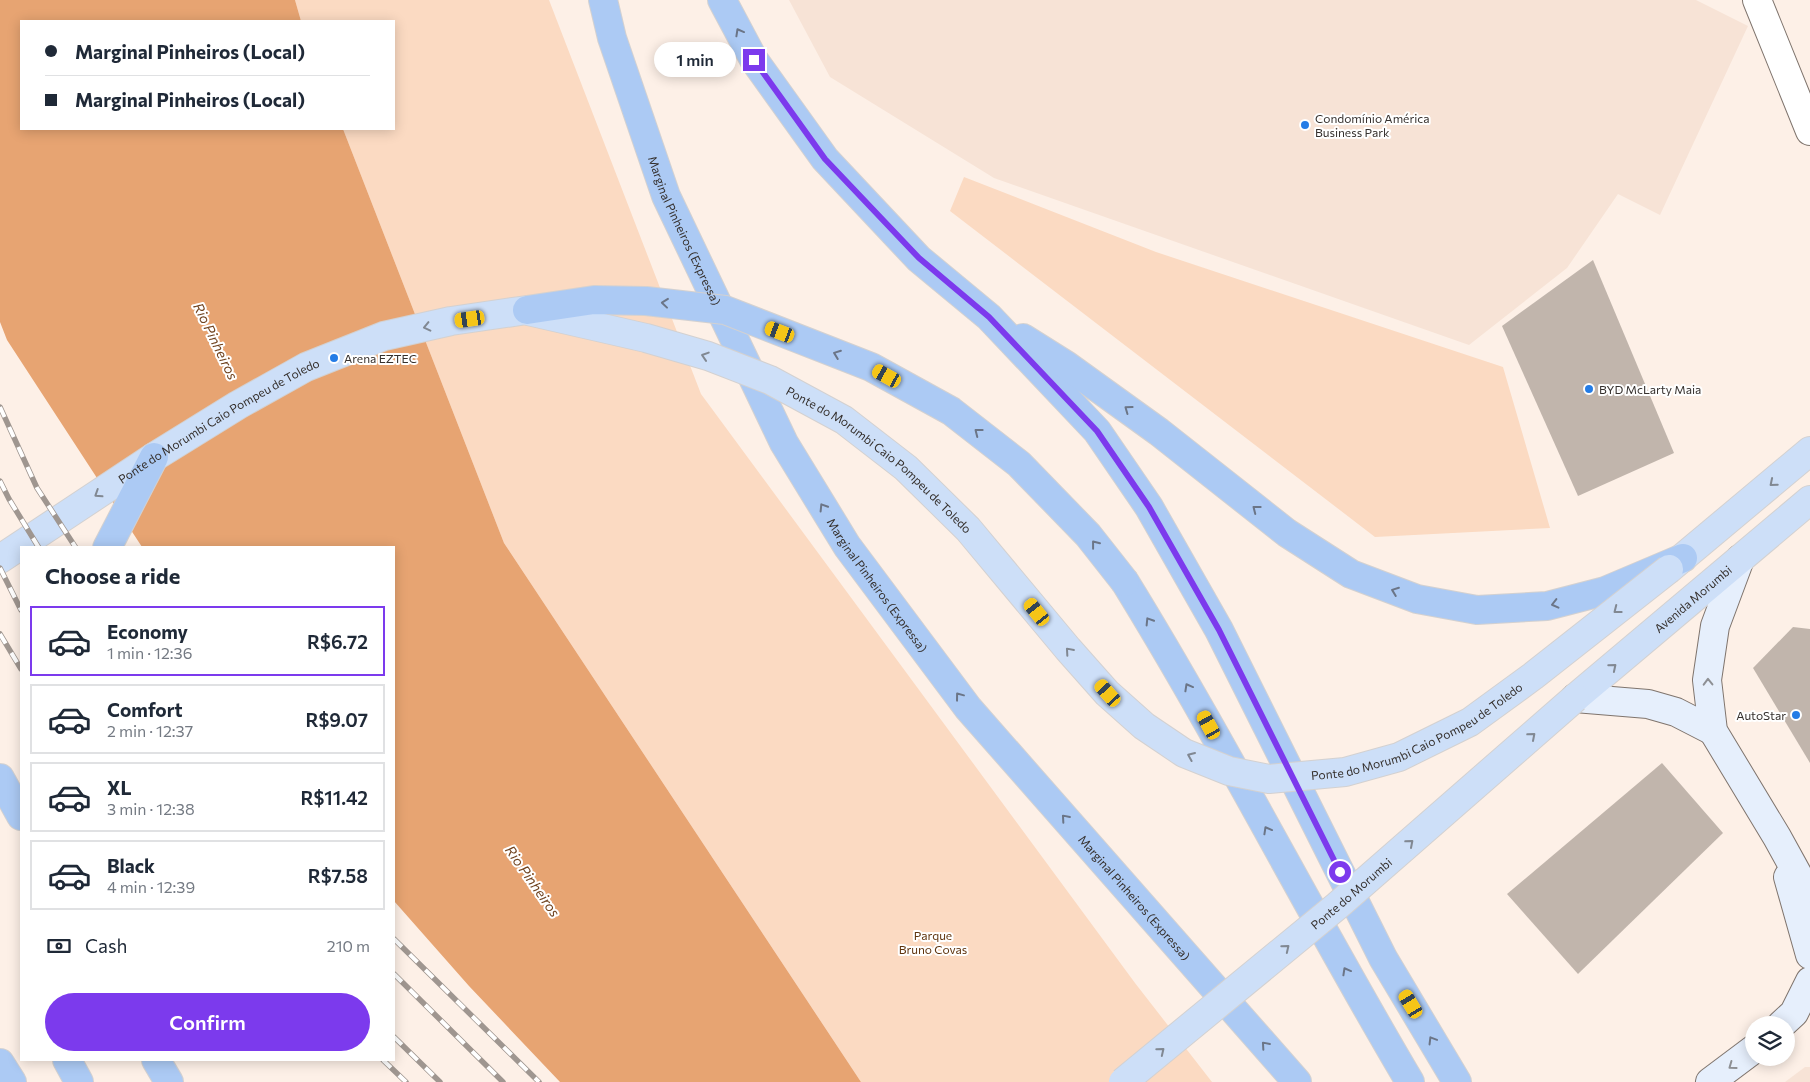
<!DOCTYPE html>
<html lang="en">
<head>
<meta charset="utf-8">
<style>
	body { margin:0; font-family:Commissioner,sans-serif; background:#f2f2f3; color:#1f2937; height:100vh; display:flex; flex-direction:column; font-size:19px; white-space:nowrap }
	* { box-sizing:border-box; margin:0 }
	p { font-size:16px; color:#747a83 }
	.icon { flex:none; width:28px; height:28px; fill:none; stroke:currentColor; stroke-width:2; stroke-linecap:round; stroke-linejoin:round }
	.map { position:relative; flex:1; overflow:hidden }
	.drawer { position:absolute; left:20px; top:546px; width:375px; height:515px; display:flex; flex-direction:column; background:#fff; border-radius:0px; box-shadow:0 2px 12px #0003 }
	.drawer>* { flex:none }
	.banner { position:absolute; left:20px; top:20px; width:375px; height:110px; border-radius:0px; box-shadow:0 2px 12px #0003; display:grid; align-content:center; height:110px; padding:0 25px; background:#fff }
	.tools { position:absolute; left:1745px; top:1016px; display:grid; gap:10px }
	.tools a { display:grid; place-items:center; width:50px; height:50px; border-radius:50%; background:#fff; box-shadow:0 2px 12px #0003; font-size:25px }
	.end { position:absolute; width:22px; height:22px; margin:-11px; border:6px solid #7c3aed; background:#fff; box-shadow:0 0 0 2px #fff }
	.from { border-radius:50% }
	.bubble { position:absolute; height:35px; border-radius:18px; background:#fff; box-shadow:0 2px 12px #0003; font-size:16px; font-weight:600; line-height:35px; text-align:center }
	.car { position:absolute; width:15px; height:30px; margin:-15px -8px; border-radius:6px; box-shadow:0 0 4px 1px #0007; background:linear-gradient(#f5c518 24%,#345 0 40%,#f5c518 0 76%,#345 0 86%,#f5c518 0) }
	.banner b { display:flex; align-items:center; gap:18px; height:48px; font-size:19px }
	.banner b+b { border-top:1px solid #e0e1e3 }
	.banner i { width:12px; height:12px; background:#1f2937 }
	ul { padding:0; list-style:none }
	li { display:flex; align-items:center; gap:15px; height:70px; margin:0 10px 8px; padding:0 15px; border:2px solid #e0e1e3; border-radius:0px }
	li div { flex:1 }
	li b { display:block; font-size:19px }
	li em { font-style:normal; font-weight:600 }
	li.active { border-color:#7c3aed }
	li>.icon { width:45px; height:45px; stroke-width:1.5 }
	h2 { padding:0 25px; font-size:22px; line-height:60px }
	.pay { display:flex; align-items:center; gap:12px; height:55px; padding:0 25px; font-size:19px }
	.pay p { margin-inline-start:auto }
	.primary-button { display:flex; gap:10px; margin-top:auto; padding:10px 25px }
	.primary-button a { flex:1; height:58px; border-radius:30px; background:#7c3aed; color:#fff; font-size:20px; font-weight:600; line-height:58px; text-align:center }
	.map>svg:first-child { display:block }
</style>
</head>
<body>
<div class="map">
<svg width="1810" height="1082" viewBox="0 0 1810 1082">
	<rect width="100%" height="100%" fill="#fdf0e7"/>
	<g fill="#f7e3d6">
		<path d="M789,0H1696L1748,26L1660,215L1618,194L1567,268L1469,345L994,178L830,77Z"/>
		<path d="M1805,1067H1810V1082H1785Z"/>
	</g>
	<g fill="#fbdac2">
		<path d="M295,0H549L701,394L1135,983L1212,1082H861L504,543L343,129H394V21H301Z"/>
		<path d="M964,177L1156,252L1503,367L1550,528L1375,537L950,211Z"/>
	</g>
	<path fill="#e7a472" d="M0,0H295L301,21H21V129H343L504,543L861,1082H560L469,986L394,901V548L142,547L7,340L0,322Z"/>
	<g fill="#c1b5ac">
		<path d="M1593,260L1674,453L1578,496L1502,326Z"/>
		<path d="M1793,627L1810,629V763L1753,668Z"/>
		<path d="M1662,763L1723,833L1578,974L1507,894Z"/>
	</g>
	<g fill="none" stroke-linecap="round" stroke-linejoin="round">
		<defs>
			<path id="street" d="M1757,0L1810,131"/>
			<g id="secondary">
				<path d="M1740,559L1715,626L1707,680L1713,731L1777,837L1810,897"/>
				<path d="M1575,698L1648,704L1676,712L1713,731"/>
				<path d="M1788,877L1810,955"/>
				<path d="M1781,1025L1794,1013L1810,981"/>
				<path d="M1710,1082L1754,1049"/>
			</g>
			<g id="primary">
				<path id="s1" d="M0,559L154,457L238,405L306,367L384,336L451,321L527,310"/>
				<path d="M1669,569L1810,451"/>
				<path id="s2" d="M1575,698L1810,500"/>
			</g>
			<g id="highway">
				<path id="s3" d="M603,0L612,38L666,196L784,443L847,546L968,708L1297,1082"/>
				<path d="M722,0L754,60L825,159L919,259L989,317L1097,431L1149,507L1219,630L1383,958L1457,1082"/>
				<path d="M1023,338L1066,365L1159,432L1287,533L1351,574L1417,599L1477,610L1547,606L1605,591L1683,558"/>
				<path d="M107,548L154,457"/>
				<path d="M1125,582C1226,746 1312,917 1410,1082"/>
				<path d="M0,778L21,816"/>
				<path d="M67,1060L79,1082"/>
				<path d="M156,1060L169,1082"/>
				<path d="M0,1063L12,1082"/>
			</g>
		</defs>
		<use href="#street" stroke="#7f746d" stroke-width="30"/>
		<use href="#secondary" stroke="#7f746d" stroke-width="30"/>
		<use href="#primary" stroke="#d3d1d1" stroke-width="30"/>
		<use href="#highway" stroke="#d3d1d1" stroke-width="30"/>
		<use href="#street" stroke="#fff" stroke-width="28"/>
		<use href="#secondary" stroke="#e6effc" stroke-width="28"/>
		<use href="#primary" stroke="#cddff8" stroke-width="28"/>
		<use href="#highway" stroke="#accaf4" stroke-width="28"/>
		<defs>
			<g id="rail">
				<path d="M0,407L37,488L76,548"/>
				<path d="M0,481L9,499L39,548"/>
				<path d="M0,568L21,610"/>
				<path d="M0,634L21,669"/>
				<path d="M394,939L539,1082"/>
				<path d="M394,974L503,1082"/>
				<path d="M394,1037L440,1082"/>
				<path d="M383,1060L406,1082"/>
			</g>
		</defs>
		<use href="#rail" stroke="#9f9690" stroke-width="5.5"/>
		<use href="#rail" stroke="#fff" stroke-width="4" stroke-dasharray="11" stroke-linecap="butt"/>
		<defs>
			<g id="primary-bridge">
				<path id="s4" d="M528,311L646,338L708,356L770,380L844,420L906,468L968,529L1068,649L1107,693L1144,726L1184,753L1229,771L1269,779L1345,772L1399,757L1470,722L1533,676L1669,569"/>
				<path id="s5" d="M1123,1082L1337,906L1575,698"/>
			</g>
			<path id="highway-bridge" d="M527,310L594,300L646,301L725,310L871,367L951,411L1019,464L1088,535L1125,582"/>
		</defs>
		<use href="#primary-bridge" stroke="#d3d1d1" stroke-width="30" stroke-linecap="butt"/>
		<use href="#highway-bridge" stroke="#d3d1d1" stroke-width="30" stroke-linecap="butt"/>
		<use href="#primary-bridge" stroke="#cddff8" stroke-width="28"/>
		<use href="#highway-bridge" stroke="#accaf4" stroke-width="28"/>
	</g>
	<defs><path id="oneway-chevron" d="M-2-3.5L2.5 0L-2 3.5" fill="none" stroke-width="1.6" stroke-linecap="round" stroke-linejoin="round" transform="scale(1.25)"/></defs>
	<g stroke="#6b7587">
		<use href="#oneway-chevron" transform="translate(739 32) rotate(-119)"/>
		<use href="#oneway-chevron" transform="translate(665 303) rotate(-174)"/>
		<use href="#oneway-chevron" transform="translate(837 354) rotate(-159)"/>
		<use href="#oneway-chevron" transform="translate(1128 409) rotate(-144)"/>
		<use href="#oneway-chevron" transform="translate(978 432) rotate(-142)"/>
		<use href="#oneway-chevron" transform="translate(823 507) rotate(-122)"/>
		<use href="#oneway-chevron" transform="translate(1256 509) rotate(-142)"/>
		<use href="#oneway-chevron" transform="translate(1095 544) rotate(-128)"/>
		<use href="#oneway-chevron" transform="translate(1395 591) rotate(-159)"/>
		<use href="#oneway-chevron" transform="translate(1555 604) rotate(166)"/>
		<use href="#oneway-chevron" transform="translate(1149 621) rotate(-122)"/>
		<use href="#oneway-chevron" transform="translate(1188 687) rotate(-119)"/>
		<use href="#oneway-chevron" transform="translate(959 696) rotate(-127)"/>
		<use href="#oneway-chevron" transform="translate(1065 818) rotate(-131)"/>
		<use href="#oneway-chevron" transform="translate(1267 830) rotate(-119)"/>
		<use href="#oneway-chevron" transform="translate(1346 971) rotate(-119)"/>
		<use href="#oneway-chevron" transform="translate(1432 1040) rotate(-121)"/>
		<use href="#oneway-chevron" transform="translate(1265 1045) rotate(-131)"/>
	</g>
	<g stroke="#818892">
		<use href="#oneway-chevron" transform="translate(427 327) rotate(167)"/>
		<use href="#oneway-chevron" transform="translate(705 356) rotate(-162)"/>
		<use href="#oneway-chevron" transform="translate(1773 483) rotate(140)"/>
		<use href="#oneway-chevron" transform="translate(98 494) rotate(147)"/>
		<use href="#oneway-chevron" transform="translate(1617 610) rotate(142)"/>
		<use href="#oneway-chevron" transform="translate(1069 651) rotate(-131)"/>
		<use href="#oneway-chevron" transform="translate(1613 667) rotate(-40)"/>
		<use href="#oneway-chevron" transform="translate(1532 736) rotate(-41)"/>
		<use href="#oneway-chevron" transform="translate(1191 756) rotate(-157)"/>
		<use href="#oneway-chevron" transform="translate(1410 843) rotate(-41)"/>
		<use href="#oneway-chevron" transform="translate(1286 948) rotate(-39)"/>
		<use href="#oneway-chevron" transform="translate(1161 1051) rotate(-39)"/>
	</g>
	<g stroke="#8e9094">
		<use href="#oneway-chevron" transform="translate(1708 682) rotate(-91)"/>
		<use href="#oneway-chevron" transform="translate(1732 1066) rotate(144)"/>
	</g>
	<g fill="none" stroke-linecap="round" stroke-linejoin="round">
		<path stroke="#7c3aed" stroke-width="6" d="M754,60L825,159L919,258L989,317L1097,431L1149,507L1219,630L1340,872"/>
	</g>
	<g fill="#247ce6" stroke="#fff" stroke-width="2">
		<circle cx="1305" cy="125" r="5"/>
		<circle cx="334" cy="358" r="5"/>
		<circle cx="1589" cy="389" r="5"/>
		<circle cx="1796" cy="715" r="5"/>
	</g>
	<g text-anchor="middle" dominant-baseline="central" stroke-width="4" stroke-linejoin="round" paint-order="stroke">
		<g font-size="12" fill="#35302d" stroke="#fff" text-anchor="start">
			<text x="1315" y="118">Condomínio América<tspan x="1315" dy="14">Business Park</tspan></text>
			<text x="344" y="358">Arena EZTEC</text>
			<text x="1599" y="389">BYD McLarty Maia</text>
			<text x="1786" y="715" text-anchor="end">AutoStar</text>
		</g>
		<g font-size="12" fill="#35302d" stroke="#fff">
			<text stroke="none"><textPath href="#s3" startOffset="245">Marginal Pinheiros (Expressa)</textPath></text>
			<text stroke="none"><textPath href="#s1" startOffset="259">Ponte do Morumbi Caio Pompeu de Toledo</textPath></text>
			<text stroke="none"><textPath href="#s4" startOffset="388">Ponte do Morumbi Caio Pompeu de Toledo</textPath></text>
			<text stroke="none"><textPath href="#s3" startOffset="650">Marginal Pinheiros (Expressa)</textPath></text>
			<text stroke="none"><textPath href="#s2" startOffset="154">Avenida Morumbi</textPath></text>
			<text stroke="none"><textPath href="#s4" startOffset="1062">Ponte do Morumbi Caio Pompeu de Toledo</textPath></text>
			<text stroke="none"><textPath href="#s5" startOffset="296">Ponte do Morumbi</textPath></text>
			<text stroke="none"><textPath href="#s3" startOffset="1055">Marginal Pinheiros (Expressa)</textPath></text>
		</g>
		<g font-size="12" fill="#5f340e" stroke="#fff">
			<text x="933" y="935">Parque<tspan x="933" dy="14">Bruno Covas</tspan></text>
		</g>
		<g font-size="14" font-style="italic" fill="#70431f" stroke="#fff">
			<text transform="translate(216 341) rotate(64)">Rio Pinheiros</text>
			<text transform="translate(533 881) rotate(55)">Rio Pinheiros</text>
		</g>
	</g>
</svg>
<div class="tools">
<a><svg class="icon" aria-label="layers" viewBox="0 0 24 24"><path d="M12 4l9 5-9 5-9-5zM3 14l9 5 9-5"/></svg></a>
</div>
<i class="end from" style="left:1340px;top:872px"></i>
<i class="end" style="left:754px;top:60px"></i>
<div class="bubble" style="left:654px;top:42px;width:82px">1 min</div>
<i class="car" style="left:470px;top:319px;rotate:262deg"></i>
<i class="car" style="left:780px;top:332px;rotate:291deg"></i>
<i class="car" style="left:887px;top:376px;rotate:299deg"></i>
<i class="car" style="left:1037px;top:612px;rotate:321deg"></i>
<i class="car" style="left:1108px;top:693px;rotate:318deg"></i>
<i class="car" style="left:1209px;top:725px;rotate:331deg"></i>
<i class="car" style="left:1411px;top:1004px;rotate:329deg"></i>
<div class="banner">
<b><i class="from"></i>Marginal Pinheiros (Local)</b>
<b><i></i>Marginal Pinheiros (Local)</b>
</div>
<section class="drawer">
<h2>Choose a ride</h2>
<ul>
<li class="active"><svg class="icon" aria-label="car" viewBox="0 0 24 24"><path d="M5 17H2v-5l4-1 3-4h7l3 4 3 1v5h-3M9 17h6M6 11h13"/><circle cx="7" cy="17" r="2"/><circle cx="17" cy="17" r="2"/></svg><div><b>Economy</b><p>1 min · 12:36</p></div><em>R$6.72</em></li>
<li><svg class="icon" aria-label="car" viewBox="0 0 24 24"><path d="M5 17H2v-5l4-1 3-4h7l3 4 3 1v5h-3M9 17h6M6 11h13"/><circle cx="7" cy="17" r="2"/><circle cx="17" cy="17" r="2"/></svg><div><b>Comfort</b><p>2 min · 12:37</p></div><em>R$9.07</em></li>
<li><svg class="icon" aria-label="car" viewBox="0 0 24 24"><path d="M5 17H2v-5l4-1 3-4h7l3 4 3 1v5h-3M9 17h6M6 11h13"/><circle cx="7" cy="17" r="2"/><circle cx="17" cy="17" r="2"/></svg><div><b>XL</b><p>3 min · 12:38</p></div><em>R$11.42</em></li>
<li><svg class="icon" aria-label="car" viewBox="0 0 24 24"><path d="M5 17H2v-5l4-1 3-4h7l3 4 3 1v5h-3M9 17h6M6 11h13"/><circle cx="7" cy="17" r="2"/><circle cx="17" cy="17" r="2"/></svg><div><b>Black</b><p>4 min · 12:39</p></div><em>R$7.58</em></li>
</ul>
<div class="pay"><svg class="icon" aria-label="cash" viewBox="0 0 24 24"><path d="M3 7h18v10H3z"/><circle cx="12" cy="12" r="2"/></svg>Cash<p>210 m</p></div>
<div class="primary-button"><a>Confirm</a></div>
</section>
</div>
</body>
</html>
